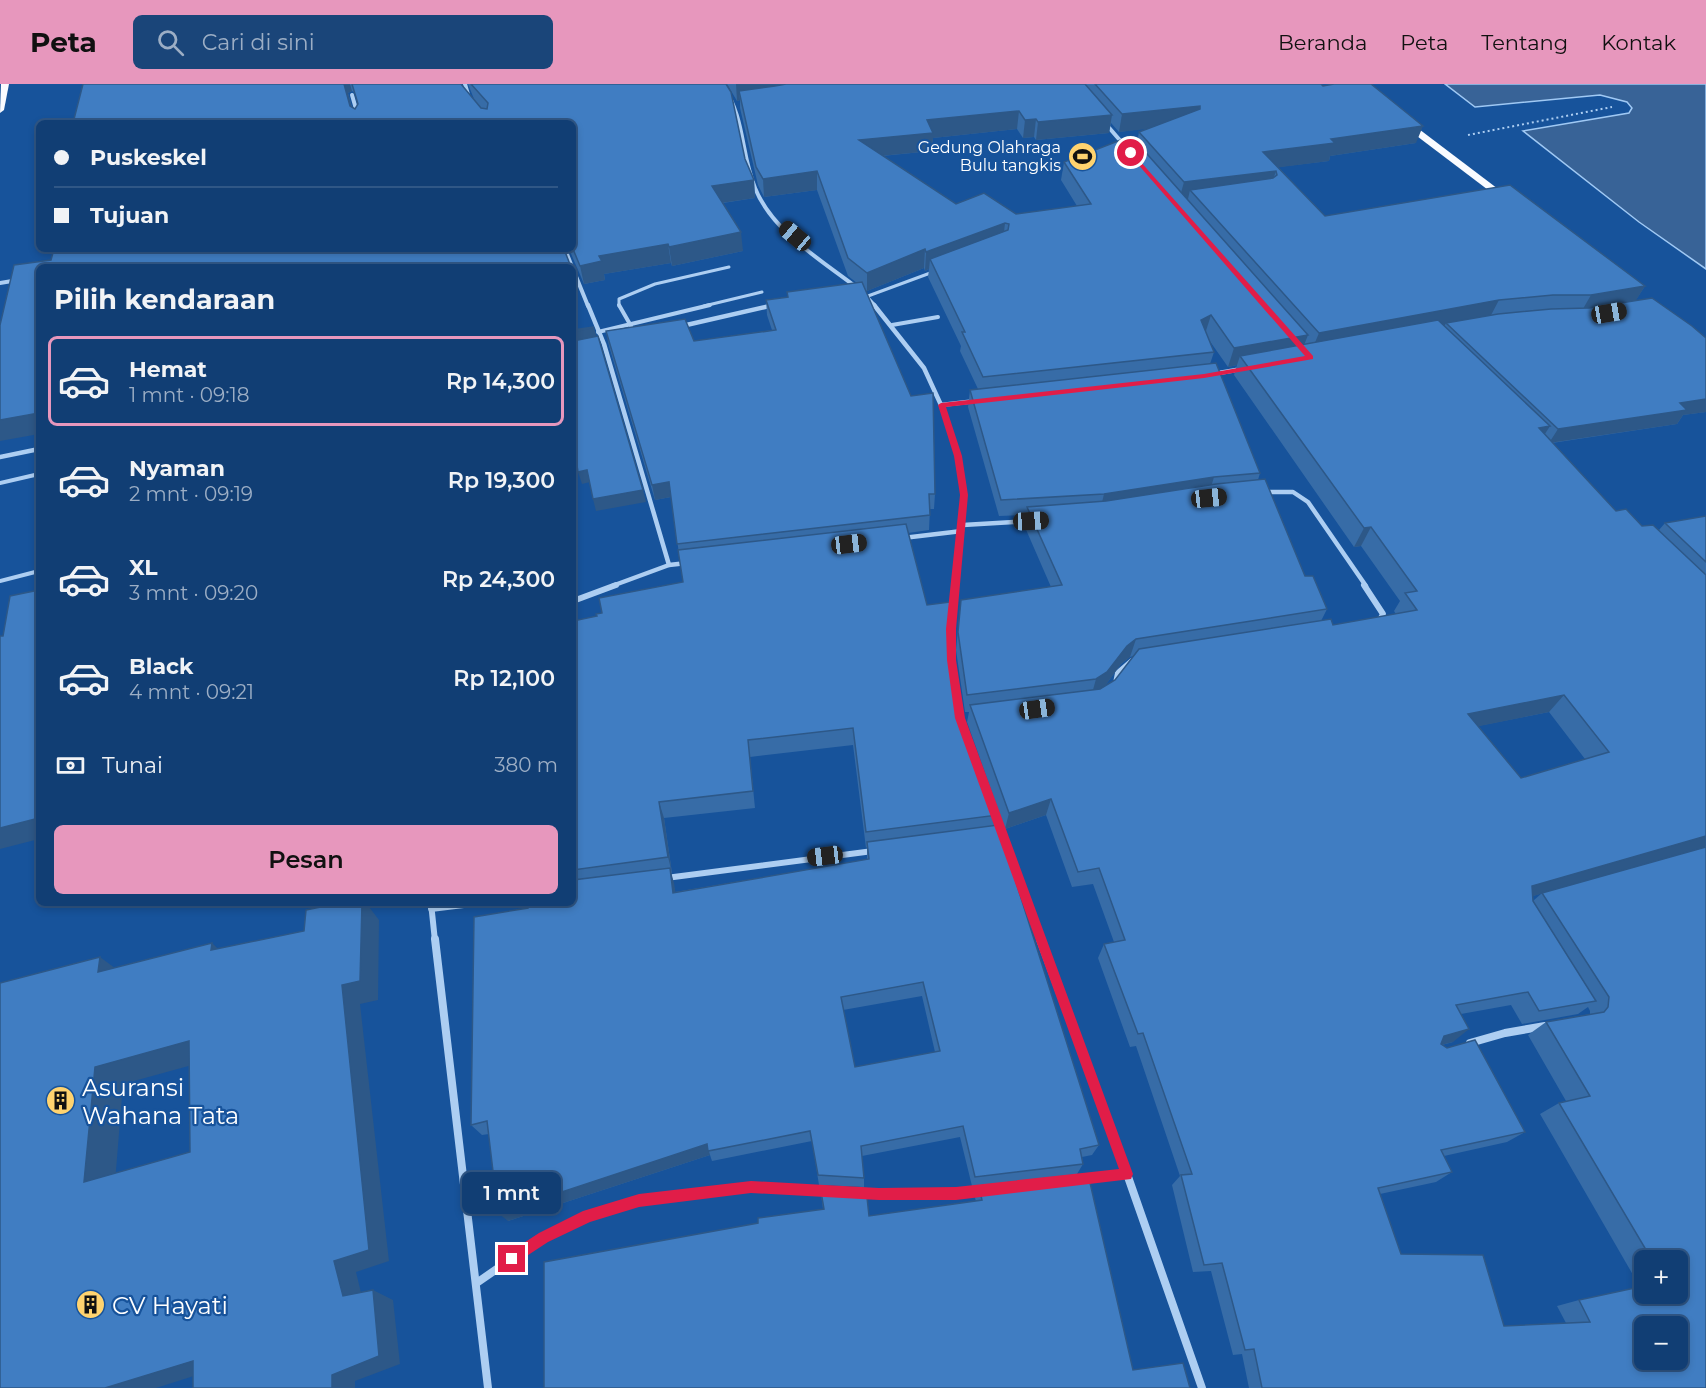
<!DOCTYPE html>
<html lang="id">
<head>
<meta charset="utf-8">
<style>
	body { margin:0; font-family:Montserrat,sans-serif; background:#1a4579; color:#f1f3f6; height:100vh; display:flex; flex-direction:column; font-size:22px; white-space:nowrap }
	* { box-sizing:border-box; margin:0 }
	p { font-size:20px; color:#9caec5 }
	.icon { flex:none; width:33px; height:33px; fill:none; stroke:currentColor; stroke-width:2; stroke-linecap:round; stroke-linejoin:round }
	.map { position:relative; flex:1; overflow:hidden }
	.drawer { position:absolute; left:36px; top:180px; width:540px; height:642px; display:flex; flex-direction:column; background:#113e74; border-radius:9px; box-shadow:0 3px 9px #0003,0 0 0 2px #305786 }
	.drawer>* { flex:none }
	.hud { position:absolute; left:36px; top:36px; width:540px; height:132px; border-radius:9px; box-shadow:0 3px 9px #0003,0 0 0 2px #305786; display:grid; align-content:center; height:132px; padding:0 18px; background:#113e74 }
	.fabs { position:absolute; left:1634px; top:1166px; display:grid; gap:12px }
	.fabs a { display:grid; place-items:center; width:54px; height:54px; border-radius:9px; background:#113e74; box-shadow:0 3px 9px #0003,0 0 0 2px #305786; font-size:30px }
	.end { position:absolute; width:27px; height:27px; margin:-14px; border:8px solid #e11d48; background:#fff; box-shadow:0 0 0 3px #fff }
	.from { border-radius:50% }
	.bubble { position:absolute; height:42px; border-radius:9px; background:#113e74; box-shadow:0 3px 9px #0003,0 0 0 2px #305786; font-size:20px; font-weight:600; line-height:42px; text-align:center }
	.car { position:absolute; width:18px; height:36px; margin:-18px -9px; border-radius:8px; box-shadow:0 0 4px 2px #0007; background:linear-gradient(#222 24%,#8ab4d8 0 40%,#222 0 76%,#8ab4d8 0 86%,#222 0) }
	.hud b { display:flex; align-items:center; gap:21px; height:57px; font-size:22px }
	.hud b+b { border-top:2px solid #305786 }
	.hud i { width:15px; height:15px; background:#f1f3f6 }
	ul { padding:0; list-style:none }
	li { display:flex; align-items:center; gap:18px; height:90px; margin:0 12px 9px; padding:0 6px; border:3px solid transparent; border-radius:9px }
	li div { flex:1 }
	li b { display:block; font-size:22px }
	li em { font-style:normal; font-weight:600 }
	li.active { border-color:#e797bd }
	li>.icon { width:54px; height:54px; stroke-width:1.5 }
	h2 { padding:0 18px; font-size:27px; line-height:72px }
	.pay { display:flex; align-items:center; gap:15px; height:66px; padding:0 18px; font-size:22px }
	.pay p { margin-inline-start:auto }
	.cta { display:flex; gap:12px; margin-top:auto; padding:12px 18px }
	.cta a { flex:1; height:69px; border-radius:9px; background:#e797bd; color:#111; font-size:24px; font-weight:600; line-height:69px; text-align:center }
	header { display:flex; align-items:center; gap:36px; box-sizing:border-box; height:84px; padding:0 30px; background:#e797bd; color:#111 }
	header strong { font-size:28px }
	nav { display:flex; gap:33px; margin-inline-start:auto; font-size:21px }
	.search { width:420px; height:54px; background:#1a4579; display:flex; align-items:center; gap:15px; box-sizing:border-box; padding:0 21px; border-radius:9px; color:#9caec5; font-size:22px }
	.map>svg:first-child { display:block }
</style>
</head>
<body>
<header>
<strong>Peta</strong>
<div class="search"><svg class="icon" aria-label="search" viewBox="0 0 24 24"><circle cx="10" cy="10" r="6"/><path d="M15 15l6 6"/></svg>Cari di sini</div>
<nav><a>Beranda</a><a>Peta</a><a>Tentang</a><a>Kontak</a></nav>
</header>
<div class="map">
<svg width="1706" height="1304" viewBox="0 0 1706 1304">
	<rect width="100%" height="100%" fill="#17539b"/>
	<path fill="#386397" stroke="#a0c9f4" stroke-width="1.5" d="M1445,0H1706V185L1639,138L1523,47L1629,29L1632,24L1627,18L1600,11L1475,23Z"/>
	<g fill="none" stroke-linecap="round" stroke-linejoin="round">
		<path stroke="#adcef2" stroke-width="2" stroke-dasharray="2 3" stroke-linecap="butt" d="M1468,51L1612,23"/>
		<g stroke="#adcef2" stroke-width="3">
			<path d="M868,212L933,188"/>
			<path d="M619,222V215L655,200L729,183"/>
			<path d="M704,222L762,208"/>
		</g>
		<g stroke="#adcef2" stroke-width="4">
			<path d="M619,221L631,242"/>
			<path d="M892,241L938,233"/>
			<path d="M598,248L710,221"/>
			<path d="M0,399L39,390"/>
			<path d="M0,497L39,487"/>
		</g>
		<g stroke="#adcef2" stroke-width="4">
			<path d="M465,0L469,14"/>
			<path d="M722,0C746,36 740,67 755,104C772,147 821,176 856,203"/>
			<path d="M352,11L360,39"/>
			<path d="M1105,39L1124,61"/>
			<path d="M565,165L572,183"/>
			<path d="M573,185L588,222"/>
			<path d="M0,199L18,196"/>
			<path d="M864,210L875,222"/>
			<path d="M769,222L774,221"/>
		</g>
		<g stroke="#adcef2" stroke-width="4.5">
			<path d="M588,221L604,260L669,481L612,502"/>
			<path d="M874,221L924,284L941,321L958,372L964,411L955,502"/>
			<path d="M682,242L774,221"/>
			<path d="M1213,290L1242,285"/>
			<path d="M941,321L976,317"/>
			<path d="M0,373L39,365"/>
			<path d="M1263,408H1293L1308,418L1366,502"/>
			<path d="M963,441L1032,437"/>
			<path d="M903,454L962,447"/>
			<path d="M669,481L687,479"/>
		</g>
		<g stroke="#adcef2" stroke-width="6">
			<path d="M1364,501L1383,530L1379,538"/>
			<path d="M573,517L616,501"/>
			<path d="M952,582L951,545L955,501"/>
			<path d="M1116,599L1118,589L1132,577"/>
			<path d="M994,729L1041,857"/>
			<path d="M666,794L873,767"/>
			<path d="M431,819L435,857"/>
			<path d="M431,825L480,819"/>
		</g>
		<g stroke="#adcef2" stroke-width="8">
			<path d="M435,855L488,1304"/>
			<path d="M1040,855L1127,1090L1202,1304"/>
			<path d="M1470,959L1505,949L1545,942"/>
			<path d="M1083,1095L1127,1090"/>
			<path d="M859,1108L956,1110L983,1107"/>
			<path d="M478,1198L543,1153L588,1132L639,1116L751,1103L828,1106"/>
		</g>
		<g fill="#f9fbff" fill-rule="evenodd">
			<path d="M1,0H9L4,26L0,29Z"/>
			<path d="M1401,36H1407L1510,114V118H1504L1401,40Z"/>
		</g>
	</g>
	<g fill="#376ca7" fill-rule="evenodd">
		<path d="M83,0H461L474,15L468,0H726L745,75L754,96L755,114L723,119L743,167L672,182L671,179L604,190L605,196L584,200L569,165H573V39H73ZM352,7L355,9L358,20L355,25L352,23L348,9Z"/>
		<path d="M727,0H1321L1416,59L1330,72L1329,77L1278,83L1325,132L1645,202L1635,217L1706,254V328L1683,331L1677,340L1552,359L1616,427L1642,442L1659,446L1665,439L1706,432V763L1574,800L1706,763V1304H1249L1242,1270L1233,1271L1211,1187L1193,1188L1172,1101L1180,1092L1136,962L1130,963L1098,874L1104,860L1114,858L1093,800L1072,803L1046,731L1005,745L967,638L969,628H965L956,566L961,516L1051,503L1024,441L1026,431L999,432L968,323L970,306L978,305L960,267L961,262L928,193L929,185L925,187L924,184L867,207L865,206L935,410L934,425H930L929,446L908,449L927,521L948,549L957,618L998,731L996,742L1099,1061L1092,1071L1082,1073L1083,1080L1077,1090L972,1102L960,1053L862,1072L864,1094V1103L819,1101L812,1057L712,1077L710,1071L508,1137L489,1050L482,1051L471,1041L528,824L573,819V537L597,532L602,529L683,498L671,413L655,416L609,262L606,247L694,257L772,246L767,231L766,216L787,213V208L857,199L848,192L817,106L764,113L758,101L740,24V16L737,17ZM1111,39L1119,48L1149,44L1139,48L1137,58L1064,78L1061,96L1077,122L1016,130L956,120L882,72L932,67L933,54L1017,45L1023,54L1034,53L1036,56L1109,49ZM1209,256L1228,283L1237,281L1234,291L1354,463L1361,462L1400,517L1394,527L1396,530L1333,541L1321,537L1327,525L1305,492L1258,396L1260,389L1210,280L1214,268ZM1134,572L1115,596L1104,603L1121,580L1130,573ZM1549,628L1585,675L1521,694L1478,642ZM853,661L866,764L867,763V776L675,808L671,789H672L664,734L755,724L750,673ZM1542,809L1533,817V812ZM922,912L935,968L855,983L843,926ZM1511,921L1522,940L1578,930L1588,923L1590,927V930L1546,938L1528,951L1566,1017L1559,1019L1540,1030L1640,1203L1579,1216L1557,1222L1566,1239L1504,1242L1401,1170L1380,1110L1436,1098L1452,1088L1444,1072L1507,1058L1525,1048L1442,961L1453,958L1461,930ZM1644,1176H1677V1209H1644Z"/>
		<path d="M820,1102L869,1132L976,1117L975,1114L979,1103L1133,1286L1190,1304H544L758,1139L823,1125Z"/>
	</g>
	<g fill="#2d5888">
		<path d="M344,0H350L352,7L348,9L356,39L350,22Z"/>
		<path d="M736,0H828L739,7L740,16L737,17Z"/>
		<path d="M1200,22L1195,40L1119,48L1122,30Z"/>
		<path d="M1019,27L1017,45L933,54L932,67L859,74V56L927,36Z"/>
		<path d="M1112,31L1109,49L1036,56L1038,38Z"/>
		<path d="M1036,35L1034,53L1023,54L1025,36Z"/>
		<path d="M1423,42L1416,59L1330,72L1329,77L1258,86L1263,68L1331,55Z"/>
		<path d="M817,87V106L764,113L763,95Z"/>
		<path d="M1276,87L1270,105L1190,106L1188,115L1179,116L1184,98Z"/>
		<path d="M754,96L755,114L714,120L712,102Z"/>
		<path d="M1005,139L1003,157L930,175L929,185L925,187L926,168Z"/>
		<path d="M741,148L743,167L672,182L669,163Z"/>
		<path d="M668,160L671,179L604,190L605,196L584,200L580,182L599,172Z"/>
		<path d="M77,165H167L88,183L76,167Z"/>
		<path d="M925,165L924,184L867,207V189Z"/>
		<path d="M573,191L575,202L573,203Z"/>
		<path d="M1645,202L1633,221L1580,230L1591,211Z"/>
		<path d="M1499,216L1489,235L1446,239L1444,243L1311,268L1319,249Z"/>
		<path d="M1211,231L1205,250L1201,236Z"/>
		<path d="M594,243L597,255L573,261V248Z"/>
		<path d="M1308,251L1301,269L1240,272L1237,281L1228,283L1234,264Z"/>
		<path d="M1706,315V328L1683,331L1677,340L1549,359L1558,345L1680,319Z"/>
		<path d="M39,329V350L0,357V336Z"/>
		<path d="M1550,342L1538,361L1539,344Z"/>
		<path d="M587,386L590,398L582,400L578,388Z"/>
		<path d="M1214,393L1209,410L1100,427L1104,410Z"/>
		<path d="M669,398L671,413L655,416L652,401Z"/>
		<path d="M643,406L646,418L596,427L593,415Z"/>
		<path d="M1371,443L1361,462L1354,463L1364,444Z"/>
		<path d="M1136,555L1130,573L1121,580L1102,606L1091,613L1096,595L1127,562Z"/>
		<path d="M1564,611L1549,628L1455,647L1468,630Z"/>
		<path d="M1051,715L1046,731L1005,745L1009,729Z"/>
		<path d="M659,718L664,734L672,789L668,773Z"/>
		<path d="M39,734V755L0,765V744Z"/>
		<path d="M1706,752V762L1705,763L1516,817L1532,802Z"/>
		<path d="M670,784L674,799L678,824L673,809Z"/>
		<path d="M362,819H366L379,836L378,916L360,920L389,1177L356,1188L364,1221L343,1212L334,1177L342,901Z"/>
		<path d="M212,859L234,880L211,866Z"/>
		<path d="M100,873L127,893L98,888Z"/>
		<path d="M1469,945L1453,958L1429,964L1444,952Z"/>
		<path d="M189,957L214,975L123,1000L114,1111L84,1098L95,983Z"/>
		<path d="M707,1060L710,1071L508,1137L498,1129Z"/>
		<path d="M373,1206L393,1216L400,1280L355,1297V1304H332V1291Z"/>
		<path d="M193,1277L222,1283L156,1304H105Z"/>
	</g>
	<g fill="#407dc2" stroke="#2d5888" stroke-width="1.5" fill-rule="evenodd">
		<path d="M83,0H344L350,22L355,25L358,20L352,0H461L481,24L487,25L488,19L471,0H726L731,8L745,75L754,96L712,102L741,148L669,163L668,160L599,172L602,177L580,182L573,165V39H73Z"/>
		<path d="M786,0H1085L1112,31L1038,38L1036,35L1025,36L1019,27L927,36L933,49L859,56L956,120L984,109L1016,130L1091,120L1064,78L1131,52L1308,251L1234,264L1211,231L1201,236L1214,268L983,293L962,248H965L930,175L1008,146L1009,140L1005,139L926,168L925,165L867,189L848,174L817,87L763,95L756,83L739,7L775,2Z"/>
		<path d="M1095,0H1321L1323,2L1334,0H1371L1423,42L1331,55L1335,59L1263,68L1325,132L1510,101L1645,202L1591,211H1553L1499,216L1319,249L1190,106L1273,94L1277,91L1276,87L1184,98L1139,48L1200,25V22L1122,30Z"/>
		<path d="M54,165H77L76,167L80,168L100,165H281L286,168L288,165H564L571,183H39V329L0,336V241L14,181L51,176Z"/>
		<path d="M862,198L911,312L933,309L935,410H929L930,431L677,460L669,398L652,401L606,247L685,235L694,257L776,246L766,216L788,213L787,208Z"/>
		<path d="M1652,214L1692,242L1706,254V315L1680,319L1687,326L1558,345L1446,239L1498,230L1551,225L1589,224Z"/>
		<path d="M1438,236L1550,342L1539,344L1616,427L1626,425L1642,442L1653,441L1706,491V752L1532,802L1533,817L1596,917L1539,927L1528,908L1456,921L1469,945L1444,952L1441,960L1447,964L1475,956L1525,1048L1441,1066L1452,1088L1378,1104L1401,1170L1483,1171L1504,1242L1590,1238L1579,1216L1644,1202V1209H1677V1176H1652L1559,1019L1590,1012L1546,938L1604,928L1608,923L1609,913L1542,809L1706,763V1304H1262L1254,1265L1245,1266L1222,1179L1204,1181L1181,1091L1192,1090L1143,949L1138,950L1104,860L1125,856L1099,784L1078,788L1051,715L1009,729L970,621L1100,605L1115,596L1139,565L1331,535L1333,541L1417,526L1405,509L1417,507L1371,443L1364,444L1240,272ZM1564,611L1609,668L1521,694L1468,630ZM1644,1242H1677V1275H1644Z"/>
		<path d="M594,243L573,248V246Z"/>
		<path d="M598,252L643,406L593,415L587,386L578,388L573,355V257Z"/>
		<path d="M1216,279L1260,389L1214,393L1104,410L1001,416L970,306Z"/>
		<path d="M1265,395L1305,492H1313L1327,525L1136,555L1127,562L1107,588L1096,595L967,611L958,548L961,516L1062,501L1027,423L1106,417L1216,400Z"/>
		<path d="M1706,432V478L1665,439Z"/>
		<path d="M906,440L927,521L950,518L948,549L957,618L998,731L866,748L853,644L748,656L753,707L659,718L668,773L573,786V537L597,532L596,530L602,529L599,514L683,498L678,466Z"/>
		<path d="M39,506V734L0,744V552H3L10,512Z"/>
		<path d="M998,741L1099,1061L1080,1065L1083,1080L975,1093L963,1042L861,1062L864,1094L818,1091L810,1047L708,1067L707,1060L498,1129L487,1037L471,1041L474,833L528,824V819H573V796L670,784L673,809L869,775L867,758ZM923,898L940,967L855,983L841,913Z"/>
		<path d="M340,819H362L360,897L342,901L369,1166L334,1177L343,1212L373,1206L379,1272L332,1291V1304H193V1277L105,1304H0V899L100,873L98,888L212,859L211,866L304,847L306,826ZM189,957L190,1068L84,1098L95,983Z"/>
		<path d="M1088,1090L1133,1286L1183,1279L1190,1304H544V1178L758,1139V1134L824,1125L820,1102L866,1104L869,1132L982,1116L979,1103Z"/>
	</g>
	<path fill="#e11d48" d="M1131,67L1313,272V275L1204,294L946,323L962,372L968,411L956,545V576L965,634L1133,1090L1131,1095L956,1116H879L751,1109L639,1123L590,1138L548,1158L516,1179L512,1181L507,1179L505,1175L507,1170L539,1149L583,1127L639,1110L751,1097L879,1104L956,1103L1119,1085L955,634L947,576L946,545L960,411L954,372L938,321L941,319L1204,290L1305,272L1129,70Z"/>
	<defs>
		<symbol id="stadium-disc" viewBox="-11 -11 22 22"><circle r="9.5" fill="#ffd36f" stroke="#17539b"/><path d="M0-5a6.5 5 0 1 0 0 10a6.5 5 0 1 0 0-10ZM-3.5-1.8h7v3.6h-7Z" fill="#111"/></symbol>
		<symbol id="building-disc" viewBox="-11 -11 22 22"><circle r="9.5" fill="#ffd36f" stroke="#17539b"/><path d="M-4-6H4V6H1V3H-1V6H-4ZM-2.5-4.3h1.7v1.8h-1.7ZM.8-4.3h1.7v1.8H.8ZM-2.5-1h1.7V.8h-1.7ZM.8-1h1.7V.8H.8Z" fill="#111"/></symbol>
	</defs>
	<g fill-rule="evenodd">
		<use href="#stadium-disc" x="1066" y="56" width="33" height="33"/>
		<use href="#building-disc" x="44" y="1000" width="33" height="33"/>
		<use href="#building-disc" x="74" y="1204" width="33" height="33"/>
	</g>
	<g text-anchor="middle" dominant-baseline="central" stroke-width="4.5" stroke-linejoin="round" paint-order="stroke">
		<g font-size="16" fill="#fff" stroke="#17539b" text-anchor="end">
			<text x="1061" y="63">Gedung Olahraga<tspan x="1061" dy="18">Bulu tangkis</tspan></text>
		</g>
		<g font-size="24" fill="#fff" stroke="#17539b" text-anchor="start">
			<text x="82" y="1003">Asuransi<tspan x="82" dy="28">Wahana Tata</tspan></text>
			<text x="112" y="1221">CV Hayati</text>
		</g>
	</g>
</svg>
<div class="fabs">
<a>+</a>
<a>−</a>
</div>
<i class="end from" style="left:1131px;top:69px"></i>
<i class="end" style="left:512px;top:1175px"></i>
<div class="bubble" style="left:462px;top:1088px;width:99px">1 mnt</div>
<i class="car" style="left:795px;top:152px;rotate:310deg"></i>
<i class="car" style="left:1609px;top:229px;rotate:80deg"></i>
<i class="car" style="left:1209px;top:414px;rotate:84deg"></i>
<i class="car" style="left:1031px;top:437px;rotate:87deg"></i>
<i class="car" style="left:849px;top:460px;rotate:83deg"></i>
<i class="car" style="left:1037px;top:625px;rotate:82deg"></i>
<i class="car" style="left:825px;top:772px;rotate:263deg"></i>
<div class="hud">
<b><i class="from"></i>Puskeskel</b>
<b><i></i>Tujuan</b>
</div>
<section class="drawer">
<h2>Pilih kendaraan</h2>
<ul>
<li class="active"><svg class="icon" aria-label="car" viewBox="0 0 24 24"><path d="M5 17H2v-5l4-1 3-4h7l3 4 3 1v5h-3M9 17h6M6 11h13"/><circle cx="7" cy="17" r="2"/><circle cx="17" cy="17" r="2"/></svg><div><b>Hemat</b><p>1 mnt · 09:18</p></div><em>Rp 14,300</em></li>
<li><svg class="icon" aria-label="car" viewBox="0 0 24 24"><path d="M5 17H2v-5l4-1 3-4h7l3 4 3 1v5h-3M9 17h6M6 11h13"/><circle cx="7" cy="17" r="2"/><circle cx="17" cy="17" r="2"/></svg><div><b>Nyaman</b><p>2 mnt · 09:19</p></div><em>Rp 19,300</em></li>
<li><svg class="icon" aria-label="car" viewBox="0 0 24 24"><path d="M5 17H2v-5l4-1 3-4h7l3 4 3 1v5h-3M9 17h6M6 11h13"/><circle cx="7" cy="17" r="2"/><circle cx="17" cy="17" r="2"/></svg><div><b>XL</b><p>3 mnt · 09:20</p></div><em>Rp 24,300</em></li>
<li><svg class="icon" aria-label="car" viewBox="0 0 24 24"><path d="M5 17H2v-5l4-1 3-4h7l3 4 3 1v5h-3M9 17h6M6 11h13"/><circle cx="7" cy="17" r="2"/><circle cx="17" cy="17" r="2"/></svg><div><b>Black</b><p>4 mnt · 09:21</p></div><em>Rp 12,100</em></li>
</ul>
<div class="pay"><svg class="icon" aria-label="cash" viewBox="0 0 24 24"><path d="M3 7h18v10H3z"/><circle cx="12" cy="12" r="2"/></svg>Tunai<p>380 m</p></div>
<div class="cta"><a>Pesan</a></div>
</section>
</div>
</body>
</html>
